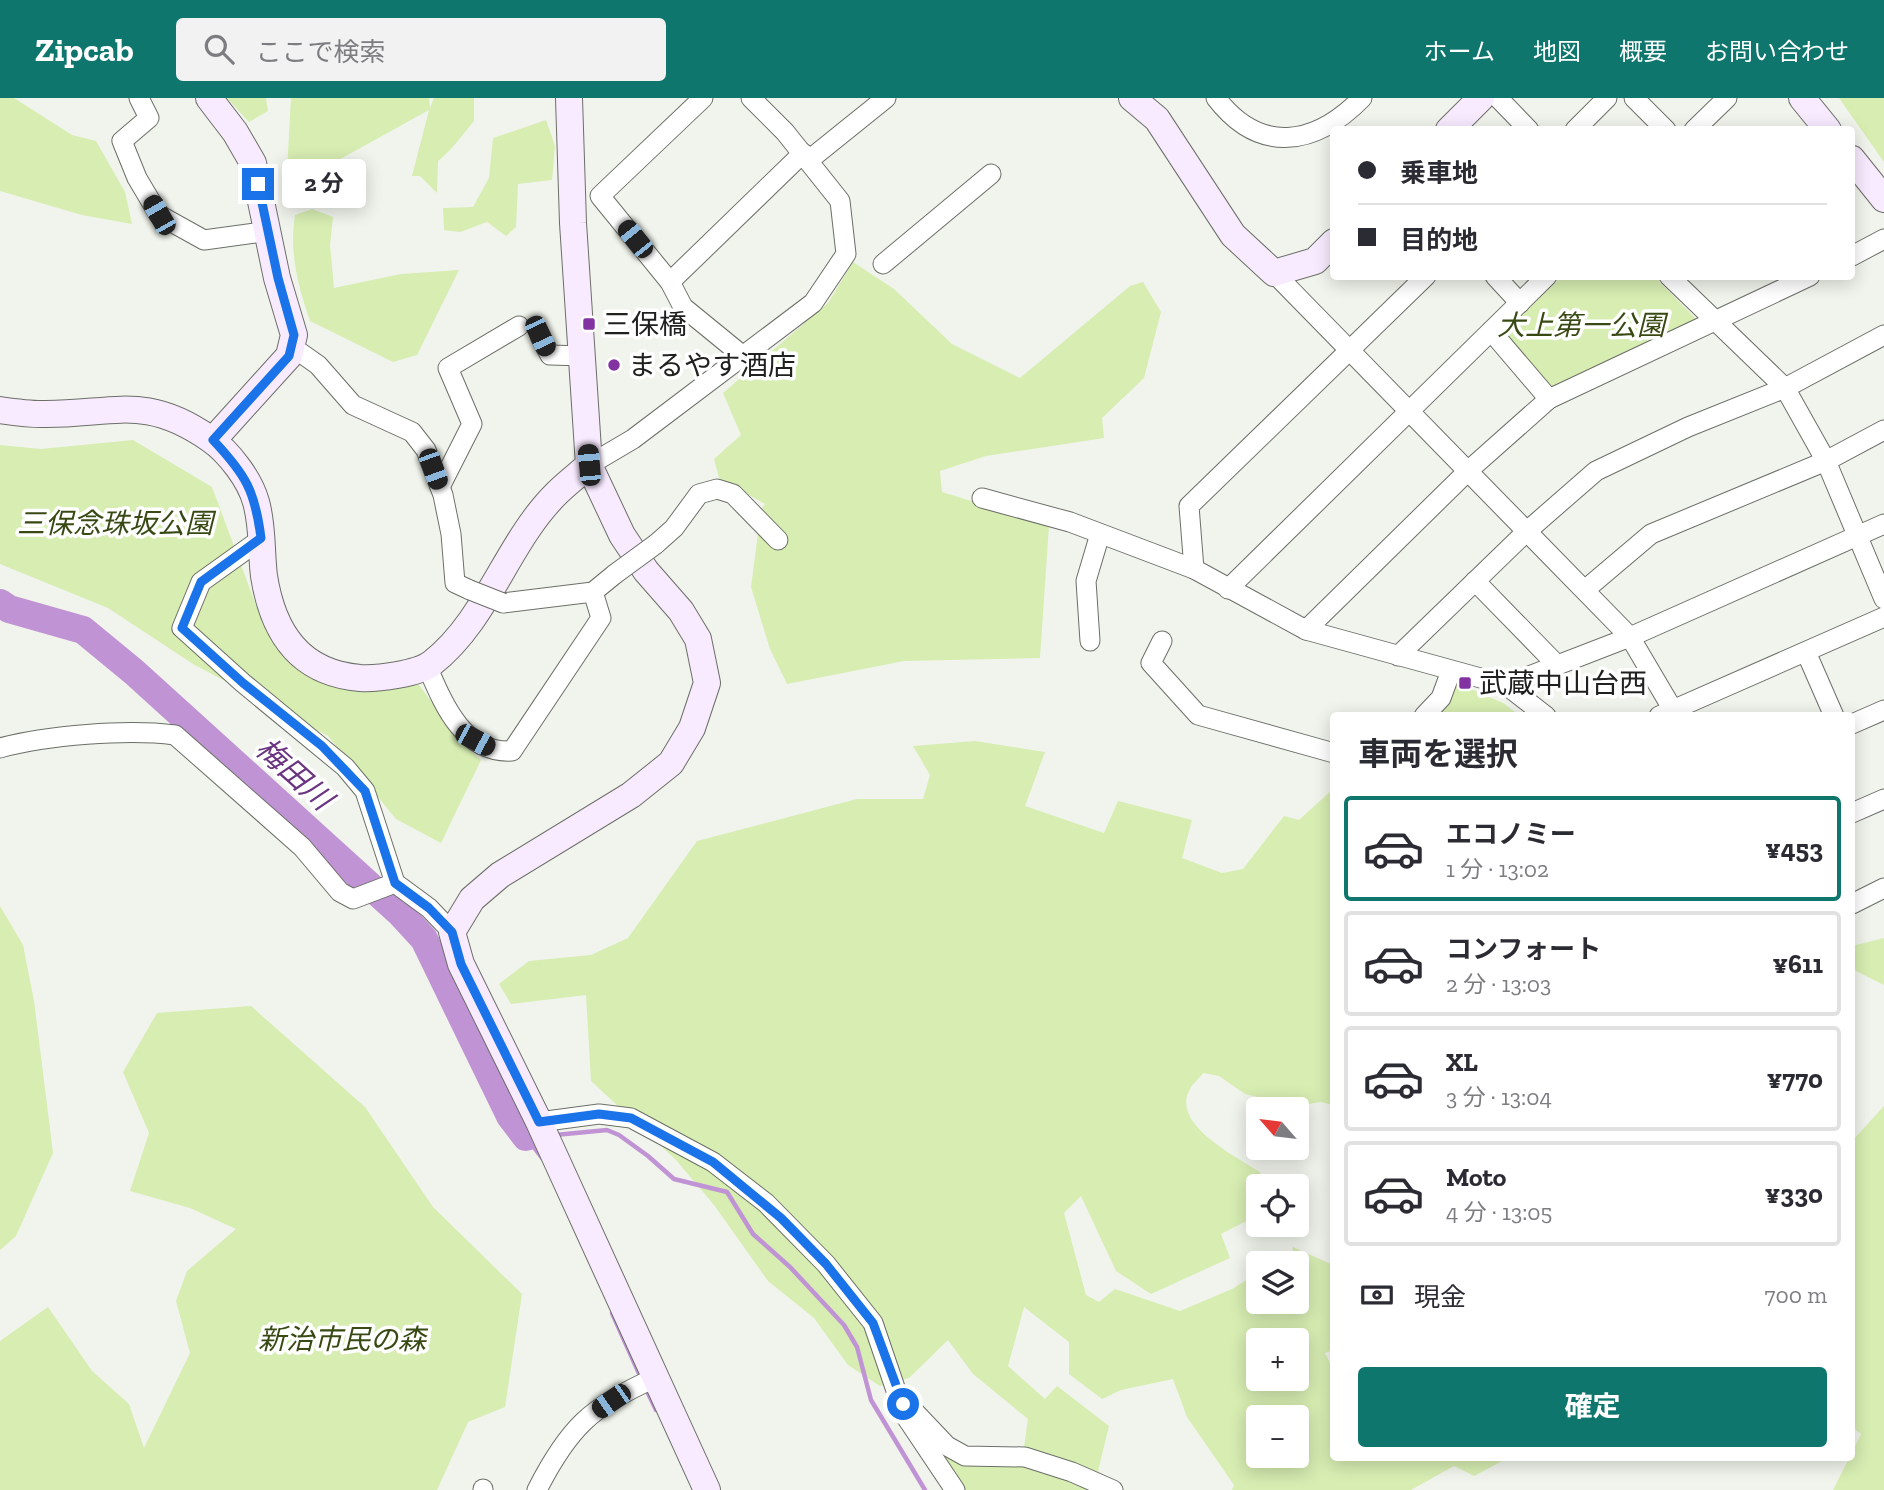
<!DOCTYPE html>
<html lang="ja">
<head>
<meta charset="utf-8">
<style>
	body { margin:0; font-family:"Zilla Slab","Noto Sans JP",serif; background:#f2f2f3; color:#2b2b33; height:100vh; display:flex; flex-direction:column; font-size:26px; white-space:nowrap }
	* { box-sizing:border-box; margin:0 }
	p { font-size:23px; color:#7c7c81 }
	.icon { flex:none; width:38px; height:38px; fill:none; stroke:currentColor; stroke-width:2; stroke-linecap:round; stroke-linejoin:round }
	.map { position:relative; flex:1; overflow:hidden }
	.details { position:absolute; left:1330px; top:614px; width:525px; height:749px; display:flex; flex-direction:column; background:#fff; border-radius:7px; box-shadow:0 4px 18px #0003 }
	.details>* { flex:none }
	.hud { position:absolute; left:1330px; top:28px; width:525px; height:154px; border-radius:7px; box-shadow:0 4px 18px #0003; display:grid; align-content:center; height:154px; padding:0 28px; background:#fff }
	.needle { width:46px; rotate:298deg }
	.controls { position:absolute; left:1246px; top:999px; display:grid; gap:14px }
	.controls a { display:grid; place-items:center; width:63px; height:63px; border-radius:7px; background:#fff; box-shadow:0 4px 18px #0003; font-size:35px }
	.end { position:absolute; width:32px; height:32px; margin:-16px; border:9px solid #1a73e8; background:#fff; box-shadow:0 0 0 4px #fff }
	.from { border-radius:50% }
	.bubble { position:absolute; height:49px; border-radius:7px; background:#fff; box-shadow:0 4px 18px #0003; font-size:23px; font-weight:700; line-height:49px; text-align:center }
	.car { position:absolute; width:21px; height:42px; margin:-21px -10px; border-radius:9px; box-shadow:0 0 5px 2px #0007; background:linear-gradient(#222 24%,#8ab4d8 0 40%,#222 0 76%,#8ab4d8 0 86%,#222 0) }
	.hud b { display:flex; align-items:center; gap:24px; height:66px; font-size:26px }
	.hud b+b { border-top:2px solid #e1e1e2 }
	.hud i { width:18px; height:18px; background:#2b2b33 }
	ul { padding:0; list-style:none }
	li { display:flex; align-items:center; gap:21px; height:105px; margin:0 14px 10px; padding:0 14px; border:4px solid #e1e1e2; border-radius:7px }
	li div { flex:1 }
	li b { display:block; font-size:26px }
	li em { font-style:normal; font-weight:700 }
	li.selected { border-color:#0f766e }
	li>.icon { width:63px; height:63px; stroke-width:1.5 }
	h2 { padding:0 28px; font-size:32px; line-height:84px }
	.pay { display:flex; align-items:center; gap:18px; height:77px; padding:0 28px; font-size:26px }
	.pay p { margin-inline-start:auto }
	.action { display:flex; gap:14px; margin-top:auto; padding:14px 28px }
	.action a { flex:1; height:80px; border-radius:7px; background:#0f766e; color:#fff; font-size:28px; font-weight:700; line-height:80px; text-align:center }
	header { display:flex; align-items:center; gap:42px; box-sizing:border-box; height:98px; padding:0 35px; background:#0f766e; color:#fff }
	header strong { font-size:33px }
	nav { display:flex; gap:38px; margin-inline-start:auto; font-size:24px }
	.search { width:490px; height:63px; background:#f2f2f3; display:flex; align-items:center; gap:18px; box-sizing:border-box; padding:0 24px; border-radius:7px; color:#7c7c81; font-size:26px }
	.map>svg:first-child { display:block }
</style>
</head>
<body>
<header>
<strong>Zipcab</strong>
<div class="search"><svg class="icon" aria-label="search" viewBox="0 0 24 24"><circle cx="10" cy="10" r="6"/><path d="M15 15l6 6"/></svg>ここで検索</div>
<nav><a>ホーム</a><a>地図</a><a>概要</a><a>お問い合わせ</a></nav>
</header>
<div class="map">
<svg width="1884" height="1392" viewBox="0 0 1884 1392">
	<rect width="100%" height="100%" fill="#f1f4ec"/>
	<g fill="#d7edb2" fill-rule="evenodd">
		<path d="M0,0H14L72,37L96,43L125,94L132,126L82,117L0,93Z"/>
		<path d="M227,0H266L268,13L249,24Z"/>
		<path d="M291,0H429L430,10L434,0H474V23C463,36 452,52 438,63L437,95L420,78H412L429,12L286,91Z"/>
		<path d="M1839,0H1884V64Z"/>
		<path d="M546,22L555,48L552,82L518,86L516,129L506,138L487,124L460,134L444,132L443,110L473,109L489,80L493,40Z"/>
		<path d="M312,111L333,119L330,147L334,190L401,176L459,172L417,257L393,264L310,223C298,188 289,154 295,117Z"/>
		<path d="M853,164L894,191L952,246L1020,280L1130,188L1143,184L1161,214L1144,280L1102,320L1104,340L986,358L940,373L942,394L1049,427L1040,560L904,563L787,586L770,551L751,489L761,412L765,406L719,380L714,361L741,337L723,295L828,205Z"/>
		<path d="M1561,179H1655L1702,227L1551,294L1500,238Z"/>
		<path d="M133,342L212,389L257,510L276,541L295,563L416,583L463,646L481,662L441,745L396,721L328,638L193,566L108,510L0,466V347L41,351Z"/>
		<path d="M1457,585L1503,605L1515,614L1513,618H1435Z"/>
		<path d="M975,643L1045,654L1025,708L1104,735L1118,703L1192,722L1182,760L1222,775L1243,771L1284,718L1299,722L1333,691V1007L1321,1004L1296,1008L1245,996L1219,978L1203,975C1199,981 1192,986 1189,993C1172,1027 1237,1059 1260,1074L1264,1088H1258V1117L1221,1136L1230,1160L1151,1196L1116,1173L1081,1098L1064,1115L1086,1197L1099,1204L1115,1191L1180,1213L1232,1191L1258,1175V1204H1297V1166L1291,1165L1293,1149L1333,1167V1252L1325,1255L1333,1271L1334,1360H1508L1474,1378L1454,1368L1411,1392H1232L1234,1387L1187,1319L1173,1281L1121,1292L1102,1301L1069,1276V1244L1024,1209L1008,1268L1045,1301L1057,1288L1109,1328L1098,1373L1125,1392H959L936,1354L958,1364L1022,1363L1028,1321L973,1276L948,1242L909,1280L880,1288L848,1267L814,1220L768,1183L714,1107L676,1062L591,983L586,897L511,906L499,886L529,863L591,857L628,840L697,743L857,701H923L930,677L913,648ZM1258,1242H1297V1281H1258ZM1258,1320H1297V1358H1258Z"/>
		<path d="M0,808L23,847L34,903L53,1055L16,1138L0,1152Z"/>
		<path d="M1884,840V887L1852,871V848Z"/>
		<path d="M251,908L365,1009L433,1109L522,1196L505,1309L468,1324L437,1392H0V1243L48,1209L92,1273L129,1306L144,1350L190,1255L176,1203L187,1173L236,1131L190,1110L130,1093L149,1035L123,974L157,915Z"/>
		<path d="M1884,1008V1392H1833L1861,1336L1852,1329V1043Z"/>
	</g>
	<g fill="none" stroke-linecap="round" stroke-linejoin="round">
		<g stroke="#c093d4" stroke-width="4.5">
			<path d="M555,1037L607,1032L619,1037L648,1058L674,1081L727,1094L753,1136L790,1169L844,1227L857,1249L871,1302L925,1392"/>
			<path d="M526,1039L542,1060"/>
			<path d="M612,1215L641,1280"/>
			<path d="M646,1291L656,1312"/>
		</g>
		<path stroke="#c093d4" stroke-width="28" d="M0,505L9,511L83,532L134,574L401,816L424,841L510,1018L526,1039"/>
		<defs>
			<g id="street">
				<path d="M139,0L149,20L122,43L137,80L159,117L204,142L269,133"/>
				<path d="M703,0L600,98L670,184L683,209L743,258"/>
				<path d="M1216,0C1260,57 1315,48 1362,0"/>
				<path d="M1498,0L1529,32"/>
				<path d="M1634,0L1666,32"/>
				<path d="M1575,32L1607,0"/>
				<path d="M1694,32L1727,0"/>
				<path d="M809,62L886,0"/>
				<path d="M1852,158L1884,141"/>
				<path d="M883,166L991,76"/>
				<path d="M1274,175L1630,539L1673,612"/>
				<path d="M1495,178L1520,205"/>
				<path d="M1669,178L1785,290L1826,363L1884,501"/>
				<path d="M670,184L803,55"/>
				<path d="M1491,233L1549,301"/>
				<path d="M540,238L550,257L584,258"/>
				<path d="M291,248L318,267L353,307L412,334L426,352L443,397L451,436L455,485L470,492"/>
				<path d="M589,367L633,341L813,205L846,156L840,103L785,34L751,0"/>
				<path d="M440,389L472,326L448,270L519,228"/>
				<path d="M982,400L1070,424L1194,471"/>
				<path d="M261,441L201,484L182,530L243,585L345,669L365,693L395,785L429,810L452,834"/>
				<path d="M656,446L674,430L699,396L717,391L733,396L778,442"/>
				<path d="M1475,483L1557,567"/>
				<path d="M1228,491L1547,178"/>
				<path d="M1586,491L1651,436L1826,363L1884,332"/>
				<path d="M503,505L593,494L615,476"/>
				<path d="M1306,532L1194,471L1189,408L1426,178"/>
				<path d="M1090,543L1086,483L1100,436"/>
				<path d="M1162,543L1151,565L1198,617L1334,655"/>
				<path d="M1806,554L1834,618"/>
				<path d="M1398,558L1526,434L1596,373L1688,329L1785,290L1884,237"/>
				<path d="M427,568C443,605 463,656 512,653L601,520L593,494"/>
				<path d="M1506,587L1630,539L1884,426"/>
				<path d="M1424,618L1441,600L1451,573"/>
				<path d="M1546,618L1506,587L1306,532L1469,372L1549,301L1810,178"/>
				<path d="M1659,618L1884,519"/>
				<path d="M1852,626L1884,612"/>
				<path d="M0,650C47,637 127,631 175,637L302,749L340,794L353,801L395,785"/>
				<path d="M1852,715L1884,701"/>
				<path d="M1852,806L1884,790"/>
				<path d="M539,1024L599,1016L631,1020L713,1064L766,1105L826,1166L873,1225L904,1316L955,1392"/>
				<path d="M909,1308L947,1348L965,1358L1025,1359L1072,1374L1113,1392"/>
				<path d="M483,1391V1392"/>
				<path d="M537,1392C568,1331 591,1308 655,1280"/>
			</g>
			<g id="secondary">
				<path d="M209,0L235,34L253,65L277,180L294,237L289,258L213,342"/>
				<path d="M569,0L573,125L589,367L622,437L646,473L681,513L698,541L707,585L692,630L671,665L631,697L500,777L472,801L452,834L461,866L539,1024L707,1392"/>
				<path d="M1132,0L1157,21L1233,137L1274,175L1315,163L1334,144"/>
				<path d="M1802,0L1828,32"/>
				<path d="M1449,32L1481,0"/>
				<path d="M1852,61L1884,101"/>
				<path d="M0,312C14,314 28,316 42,316C113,317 144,295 210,341C229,354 250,382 256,404C263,428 261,454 264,478C273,535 300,575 360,580C377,581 418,576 432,565C488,521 507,444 557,395C567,385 579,376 589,367"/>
			</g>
		</defs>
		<use href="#street" stroke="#6c6f68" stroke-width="21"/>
		<use href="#secondary" stroke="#6c6f68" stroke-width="28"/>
		<use href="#street" stroke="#fff" stroke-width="19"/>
		<use href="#secondary" stroke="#f9ebff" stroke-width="26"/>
		<defs>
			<g id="street-bridge">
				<path d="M615,476L656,446"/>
				<path d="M470,492L503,505"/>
			</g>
		</defs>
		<use href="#street-bridge" stroke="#6c6f68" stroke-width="21" stroke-linecap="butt"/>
		<use href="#street-bridge" stroke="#fff" stroke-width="19"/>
	</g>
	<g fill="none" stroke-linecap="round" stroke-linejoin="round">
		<path stroke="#1a73e8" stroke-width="9" d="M258,86L278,180L294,237L289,258L213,342C246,377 255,393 261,440L201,484L182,530L243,585L322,648L365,693L395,785L429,810L452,834L461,866L539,1024L599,1016L631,1020L713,1064L781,1120L826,1166L873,1225L903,1306"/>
	</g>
	<g fill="#8332a2" stroke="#fff" stroke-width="2.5">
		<rect x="582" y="219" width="14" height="14" rx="3.5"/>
		<circle cx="614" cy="267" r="7"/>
		<rect x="1458" y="578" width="14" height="14" rx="3.5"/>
	</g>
	<g text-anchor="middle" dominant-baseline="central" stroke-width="7" stroke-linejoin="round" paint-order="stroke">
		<g font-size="28" fill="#20211e" stroke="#fff" text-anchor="start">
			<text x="603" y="226">三保橋</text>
			<text x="628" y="267">まるやす酒店</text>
			<text x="1479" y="585">武蔵中山台西</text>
		</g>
		<g font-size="28" font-style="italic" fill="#384913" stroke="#fff">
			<text x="1581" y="227">大上第一公園</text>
			<text x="115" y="425">三保念珠坂公園</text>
			<text x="342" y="1241">新治市民の森</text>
		</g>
		<g font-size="30" font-style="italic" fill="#6a3480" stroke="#fff">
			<text transform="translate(294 676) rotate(42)">梅田川</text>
		</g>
	</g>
</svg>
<div class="controls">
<a><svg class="needle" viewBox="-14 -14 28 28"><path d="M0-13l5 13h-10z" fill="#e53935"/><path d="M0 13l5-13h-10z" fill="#7c7c81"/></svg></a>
<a><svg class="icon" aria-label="locate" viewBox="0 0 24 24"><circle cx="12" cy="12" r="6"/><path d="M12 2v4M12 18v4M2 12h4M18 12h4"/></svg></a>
<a><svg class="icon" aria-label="layers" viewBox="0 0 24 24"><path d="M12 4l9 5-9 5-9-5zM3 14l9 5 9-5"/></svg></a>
<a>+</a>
<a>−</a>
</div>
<i class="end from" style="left:903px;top:1306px"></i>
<i class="end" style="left:258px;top:86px"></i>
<div class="bubble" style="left:282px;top:61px;width:84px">2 分</div>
<i class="car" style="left:159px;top:117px;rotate:330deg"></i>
<i class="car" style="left:635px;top:141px;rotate:321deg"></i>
<i class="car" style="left:540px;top:238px;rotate:155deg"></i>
<i class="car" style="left:589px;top:367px;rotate:355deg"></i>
<i class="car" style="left:433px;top:371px;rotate:160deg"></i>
<i class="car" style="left:475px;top:642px;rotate:118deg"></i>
<i class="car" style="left:611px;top:1303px;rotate:235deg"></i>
<div class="hud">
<b><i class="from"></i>乗車地</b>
<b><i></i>目的地</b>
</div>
<section class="details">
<h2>車両を選択</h2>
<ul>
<li class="selected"><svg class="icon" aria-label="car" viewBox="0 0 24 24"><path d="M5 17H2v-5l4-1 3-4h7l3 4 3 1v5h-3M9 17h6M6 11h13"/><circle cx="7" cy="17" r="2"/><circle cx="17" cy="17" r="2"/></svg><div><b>エコノミー</b><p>1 分 · 13:02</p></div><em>¥453</em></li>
<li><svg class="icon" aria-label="car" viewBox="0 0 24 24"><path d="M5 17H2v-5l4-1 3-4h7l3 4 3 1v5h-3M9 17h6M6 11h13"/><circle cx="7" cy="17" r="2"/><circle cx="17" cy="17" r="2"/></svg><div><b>コンフォート</b><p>2 分 · 13:03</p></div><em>¥611</em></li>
<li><svg class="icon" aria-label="car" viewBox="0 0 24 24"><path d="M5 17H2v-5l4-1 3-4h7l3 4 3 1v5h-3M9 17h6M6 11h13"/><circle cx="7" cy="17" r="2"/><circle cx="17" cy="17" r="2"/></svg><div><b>XL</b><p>3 分 · 13:04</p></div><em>¥770</em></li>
<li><svg class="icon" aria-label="car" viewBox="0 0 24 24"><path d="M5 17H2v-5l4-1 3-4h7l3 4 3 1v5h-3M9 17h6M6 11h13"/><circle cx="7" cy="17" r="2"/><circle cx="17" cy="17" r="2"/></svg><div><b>Moto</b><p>4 分 · 13:05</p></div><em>¥330</em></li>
</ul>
<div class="pay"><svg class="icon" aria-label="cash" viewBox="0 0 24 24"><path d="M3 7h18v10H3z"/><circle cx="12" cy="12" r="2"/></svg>現金<p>700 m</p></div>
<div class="action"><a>確定</a></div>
</section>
</div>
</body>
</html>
